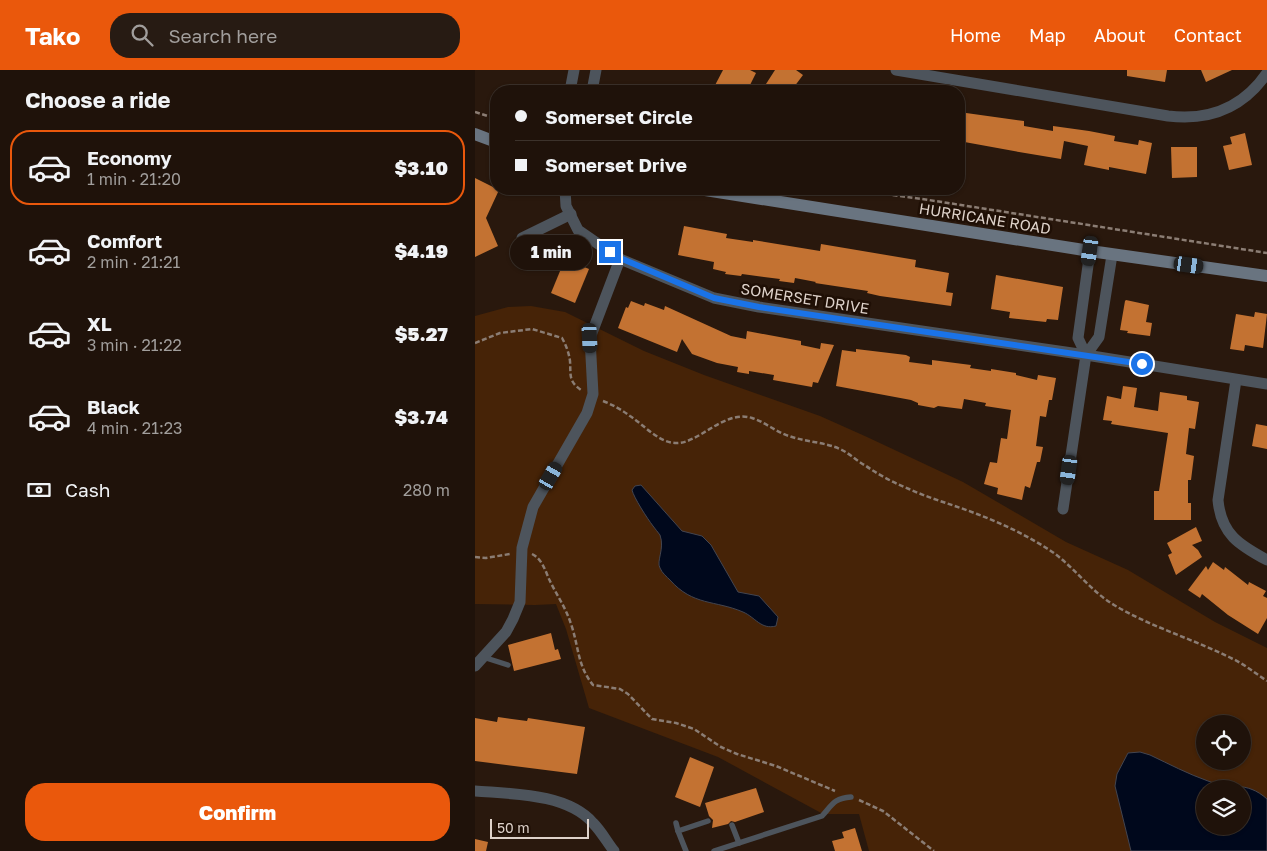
<!DOCTYPE html>
<html lang="en">
<head>
<meta charset="utf-8">
<style>
	body { margin:0; font-family:"Golos Text",sans-serif; background:#271b13; color:#f1f3f6; height:100vh; display:flex; flex-direction:column; font-size:19px; white-space:nowrap }
	* { box-sizing:border-box; margin:0 }
	p { font-size:16px; color:#a19e9c }
	.icon { flex:none; width:28px; height:28px; fill:none; stroke:currentColor; stroke-width:2; stroke-linecap:round; stroke-linejoin:round }
	.map { position:relative; flex:1; overflow:hidden }
	.sheet { display:flex; flex-direction:column; background:#1f120a; width:475px }
	.sheet>* { flex:none }
	.banner { position:absolute; left:15px; top:15px; width:475px; height:110px; border-radius:20px; box-shadow:0 1px 4px #0004,0 0 0 1px #3c322b; display:grid; align-content:center; height:110px; padding:0 25px; background:#1f120a }
	.tools { position:absolute; left:721px; top:645px; display:grid; gap:10px }
	.tools a { display:grid; place-items:center; width:55px; height:55px; border-radius:50%; background:#1f120a; box-shadow:0 1px 4px #0004,0 0 0 1px #3c322b; font-size:25px }
	.scale { position:absolute; left:15px; bottom:12px; width:99px; box-sizing:border-box; padding-left:5px; border:2px solid #ded2ca; border-top:0; font-size:14px; line-height:18px; white-space:nowrap; color:#ded2ca; -webkit-text-stroke:4px #1f0f05; paint-order:stroke }
	.end { position:absolute; width:22px; height:22px; margin:-11px; border:6px solid #1a73e8; background:#fff; box-shadow:0 0 0 2px #fff }
	.from { border-radius:50% }
	.bubble { position:absolute; height:35px; border-radius:18px; background:#1f120a; box-shadow:0 1px 4px #0004,0 0 0 1px #3c322b; font-size:16px; font-weight:800; line-height:35px; text-align:center }
	.car { position:absolute; width:15px; height:30px; margin:-15px -8px; border-radius:6px; box-shadow:0 0 4px 1px #0007; background:linear-gradient(#222 24%,#8ab4d8 0 40%,#222 0 76%,#8ab4d8 0 86%,#222 0) }
	.banner b { display:flex; align-items:center; gap:18px; height:48px; font-size:19px }
	.banner b+b { border-top:1px solid #3c322b }
	.banner i { width:12px; height:12px; background:#f1f3f6 }
	ul { padding:0; list-style:none }
	li { display:flex; align-items:center; gap:15px; height:75px; margin:0 10px 8px; padding:0 15px; border:2px solid transparent; border-radius:20px }
	li div { flex:1 }
	li b { display:block; font-size:19px }
	li em { font-style:normal; font-weight:800 }
	li.on { border-color:#ea580c }
	li>.icon { width:45px; height:45px; stroke-width:1.5 }
	h2 { padding:0 25px; font-size:22px; line-height:60px }
	.pay { display:flex; align-items:center; gap:12px; height:55px; padding:0 25px; font-size:19px }
	.pay p { margin-inline-start:auto }
	.action { display:flex; gap:10px; margin-top:auto; padding:10px 25px }
	.action a { flex:1; height:58px; border-radius:20px; background:#ea580c; color:#fff; font-size:20px; font-weight:800; line-height:58px; text-align:center }
	header { display:flex; align-items:center; gap:30px; box-sizing:border-box; height:70px; padding:0 25px; background:#ea580c; color:#fff }
	header strong { font-size:24px }
	nav { display:flex; gap:28px; margin-inline-start:auto; font-size:18px }
	.search { width:350px; height:45px; background:#271b13; display:flex; align-items:center; gap:12px; box-sizing:border-box; padding:0 18px; border-radius:20px; color:#a19e9c; font-size:19px }
	main { display:flex; flex:1; min-height:0 }
	.map>svg:first-child { display:block }
</style>
</head>
<body>
<header>
<strong>Tako</strong>
<div class="search"><svg class="icon" aria-label="search" viewBox="0 0 24 24"><circle cx="10" cy="10" r="6"/><path d="M15 15l6 6"/></svg>Search here</div>
<nav><a>Home</a><a>Map</a><a>About</a><a>Contact</a></nav>
</header>
<main>
<section class="sheet">
<h2>Choose a ride</h2>
<ul>
<li class="on"><svg class="icon" aria-label="car" viewBox="0 0 24 24"><path d="M5 17H2v-5l4-1 3-4h7l3 4 3 1v5h-3M9 17h6M6 11h13"/><circle cx="7" cy="17" r="2"/><circle cx="17" cy="17" r="2"/></svg><div><b>Economy</b><p>1 min · 21:20</p></div><em>$3.10</em></li>
<li><svg class="icon" aria-label="car" viewBox="0 0 24 24"><path d="M5 17H2v-5l4-1 3-4h7l3 4 3 1v5h-3M9 17h6M6 11h13"/><circle cx="7" cy="17" r="2"/><circle cx="17" cy="17" r="2"/></svg><div><b>Comfort</b><p>2 min · 21:21</p></div><em>$4.19</em></li>
<li><svg class="icon" aria-label="car" viewBox="0 0 24 24"><path d="M5 17H2v-5l4-1 3-4h7l3 4 3 1v5h-3M9 17h6M6 11h13"/><circle cx="7" cy="17" r="2"/><circle cx="17" cy="17" r="2"/></svg><div><b>XL</b><p>3 min · 21:22</p></div><em>$5.27</em></li>
<li><svg class="icon" aria-label="car" viewBox="0 0 24 24"><path d="M5 17H2v-5l4-1 3-4h7l3 4 3 1v5h-3M9 17h6M6 11h13"/><circle cx="7" cy="17" r="2"/><circle cx="17" cy="17" r="2"/></svg><div><b>Black</b><p>4 min · 21:23</p></div><em>$3.74</em></li>
</ul>
<div class="pay"><svg class="icon" aria-label="cash" viewBox="0 0 24 24"><path d="M3 7h18v10H3z"/><circle cx="12" cy="12" r="2"/></svg>Cash<p>280 m</p></div>
<div class="action"><a>Confirm</a></div>
</section>
<div class="map">
<svg width="792" height="781" viewBox="0 0 792 781">
	<rect width="100%" height="100%" fill="#29180d"/>
	<path fill="#462307" fill-rule="evenodd" d="M56,236L90,242L169,281L229,305L345,346L392,367L488,412L591,472L653,500L740,552L792,578V781H394L384,744H348L243,687L114,638L91,559L81,534L60,535L0,534V246L33,237ZM730,654H768V691H730ZM730,719H768V756H730Z"/>
	<g fill="#00081c" stroke="#434550" fill-rule="evenodd">
		<path d="M166,415L207,461L227,466L236,475L263,522L284,526L303,547L301,556C286,560 280,547 268,542C240,530 218,536 195,510C192,507 187,503 185,498C181,491 190,479 185,465C183,462 180,459 178,456C172,448 159,428 157,420L160,416Z"/>
		<path d="M665,682L675,685C694,694 713,704 733,711C755,720 771,710 792,729V781H656L640,716L642,704L653,683ZM730,719H768V756H730Z"/>
	</g>
	<g fill="#c37232">
		<path d="M248,0H275L281,3L272,21H237Z"/>
		<path d="M300,0H321L328,5L316,21H300L291,14Z"/>
		<path d="M652,0H692L690,12L652,6Z"/>
		<path d="M726,0H757L731,12Z"/>
		<path d="M484,42L549,51V56L578,61V56L614,61L640,66L639,71L663,75L664,70L677,73L671,104L634,97V100L609,95L613,76L589,71L586,89L544,82L484,71Z"/>
		<path d="M770,63L777,95L754,100L748,76L757,74L755,67Z"/>
		<path d="M696,77H722V107L697,108Z"/>
		<path d="M0,108L24,120L11,148L23,176L0,187Z"/>
		<path d="M209,156L252,164L251,168L278,172V170L345,181L346,174L441,190L440,197L474,203L471,222L478,223L476,236L405,226L392,223L393,221L340,213L341,212L320,208L319,213L304,211L305,209L267,204L266,206L250,204L251,202L238,199L239,192L203,185Z"/>
		<path d="M90,189L114,199L100,233L76,223Z"/>
		<path d="M521,205L588,217L583,250L572,249L571,252L534,248L535,242L516,239Z"/>
		<path d="M651,230L674,235L671,252L677,253L675,266L652,263L653,261L645,260L650,231Z"/>
		<path d="M156,231L169,236L170,233L189,240L190,236L256,266L271,269L272,261L326,271V275L345,279L346,273L359,275L343,313L338,312L337,317L298,310L299,305L274,301V304L262,302L263,297L242,293L217,284L207,269L202,282L143,258L151,237L153,238Z"/>
		<path d="M780,242L792,244L788,278L770,275L769,281L755,279L761,244L779,247Z"/>
		<path d="M381,279L431,285L435,287L434,292L457,295V290L496,295L495,298L516,301V299L541,303V305L562,310L563,305L581,308L577,330H574L571,347L565,346L561,376L568,377L565,392H562L555,418L550,416L547,430L522,424L523,418L509,414L515,392L522,393L526,368L532,369L536,340L510,336L511,333L489,329L487,339L463,336L459,338L443,335V333L436,330L361,316L367,280L381,282Z"/>
		<path d="M648,316L662,318L659,337L683,341L685,322L712,326V330L724,332L720,359L714,358L711,384L719,386L716,410H713V433H716V450H679V421H684L693,363L636,354L637,351L628,350L632,326L646,329Z"/>
		<path d="M781,354L792,356V379L777,376Z"/>
		<path d="M721,457L727,471L717,475L723,480L727,487L701,505L693,485L697,483L692,473Z"/>
		<path d="M738,492L749,500L750,497L773,515L774,512L791,521L788,526L792,528V548L783,564L753,545L727,524L725,528L713,520L731,496L733,500Z"/>
		<path d="M76,563L80,580L83,579L86,589L39,601L33,575Z"/>
		<path d="M23,647L52,651L53,648L110,657L102,704L0,691V648L22,652Z"/>
		<path d="M215,687L239,697L225,737L200,727Z"/>
		<path d="M281,718L289,742L260,752L256,751L253,754L237,758L238,750L234,746L230,733Z"/>
		<path d="M380,758L387,781H360L357,771L369,768L367,762Z"/>
		<path d="M0,769L13,772L11,781H0Z"/>
	</g>
	<g fill="none" stroke-linecap="round" stroke-linejoin="round">
		<g stroke="#8b7d74" stroke-width="2.5" stroke-dasharray="5 2.5" stroke-linecap="butt">
			<path d="M0,42L19,48L21,50"/>
			<path d="M373,119L454,130L792,183"/>
			<path d="M0,273L25,263L57,259L87,268C91,275 94,283 95,291C96,305 93,311 106,320"/>
			<path d="M128,331C138,335 147,340 155,346C169,355 183,372 200,373C223,375 249,339 277,348C290,352 301,362 314,366C331,372 349,372 365,379C374,383 382,391 391,396C404,405 419,413 434,419C456,429 479,435 502,444C526,453 551,465 573,479C598,495 614,520 639,535C676,557 718,569 756,588C769,594 780,603 792,611"/>
			<path d="M57,484C67,489 70,500 74,509C81,524 91,538 96,554C104,577 102,595 118,615L145,619L153,624L177,649L201,653L219,659L246,677L262,684L301,696L360,721"/>
			<path d="M0,487L11,488L35,484"/>
			<path d="M384,730L408,741L459,781"/>
		</g>
		<g stroke="#4d545c" stroke-width="5.5">
			<path d="M8,587L33,595"/>
			<path d="M201,753L203,761"/>
			<path d="M257,755L264,773"/>
			<path d="M211,781L203,761L233,751"/>
			<path d="M239,781L347,746C357,735 359,728 376,727"/>
		</g>
		<g stroke="#4d545c" stroke-width="11">
			<path d="M421,0L693,46C734,51 768,38 792,3"/>
			<path d="M95,21L99,0"/>
			<path d="M117,21L121,0"/>
			<path d="M90,119L91,136L103,160L145,189L239,228L284,237L611,285L792,314"/>
			<path d="M47,168L96,144"/>
			<path d="M611,285L603,268L615,181"/>
			<path d="M761,310L743,430C746,464 764,475 792,490"/>
			<path d="M588,439L611,285L624,267L637,185"/>
			<path d="M0,596L31,562L38,549L45,532L47,478L58,437L112,343L118,324L115,268L145,189"/>
			<path d="M0,721C36,724 92,723 118,753C126,761 132,772 139,781"/>
		</g>
		<g stroke="#697480" stroke-width="12">
			<path d="M0,64L21,72"/>
			<path d="M224,119L615,181L792,206"/>
		</g>
	</g>
	<g fill="none" stroke-linecap="round" stroke-linejoin="round">
		<path stroke="#1a73e8" stroke-width="6" d="M135,182L145,188L239,228L284,237L667,294"/>
	</g>
	<g text-anchor="middle" dominant-baseline="central" stroke-width="5" stroke-linejoin="round" paint-order="stroke">
		<g font-size="15" fill="#ded2ca" stroke="#1f0f05">
			<text transform="translate(510 148) rotate(9)">HURRICANE ROAD</text>
			<text transform="translate(330 228) rotate(9)">SOMERSET DRIVE</text>
		</g>
	</g>
</svg>
<div class="tools">
<a><svg class="icon" aria-label="locate" viewBox="0 0 24 24"><circle cx="12" cy="12" r="6"/><path d="M12 2v4M12 18v4M2 12h4M18 12h4"/></svg></a>
<a><svg class="icon" aria-label="layers" viewBox="0 0 24 24"><path d="M12 4l9 5-9 5-9-5zM3 14l9 5 9-5"/></svg></a>
</div>
<div class="scale">50 m</div>
<i class="end from" style="left:667px;top:294px"></i>
<i class="end" style="left:135px;top:182px"></i>
<div class="bubble" style="left:35px;top:165px;width:82px">1 min</div>
<i class="car" style="left:615px;top:181px;rotate:188deg"></i>
<i class="car" style="left:714px;top:195px;rotate:98deg"></i>
<i class="car" style="left:115px;top:268px;rotate:177deg"></i>
<i class="car" style="left:594px;top:400px;rotate:188deg"></i>
<i class="car" style="left:76px;top:406px;rotate:30deg"></i>
<div class="banner">
<b><i class="from"></i>Somerset Circle</b>
<b><i></i>Somerset Drive</b>
</div>
</div>
</main>
</body>
</html>
